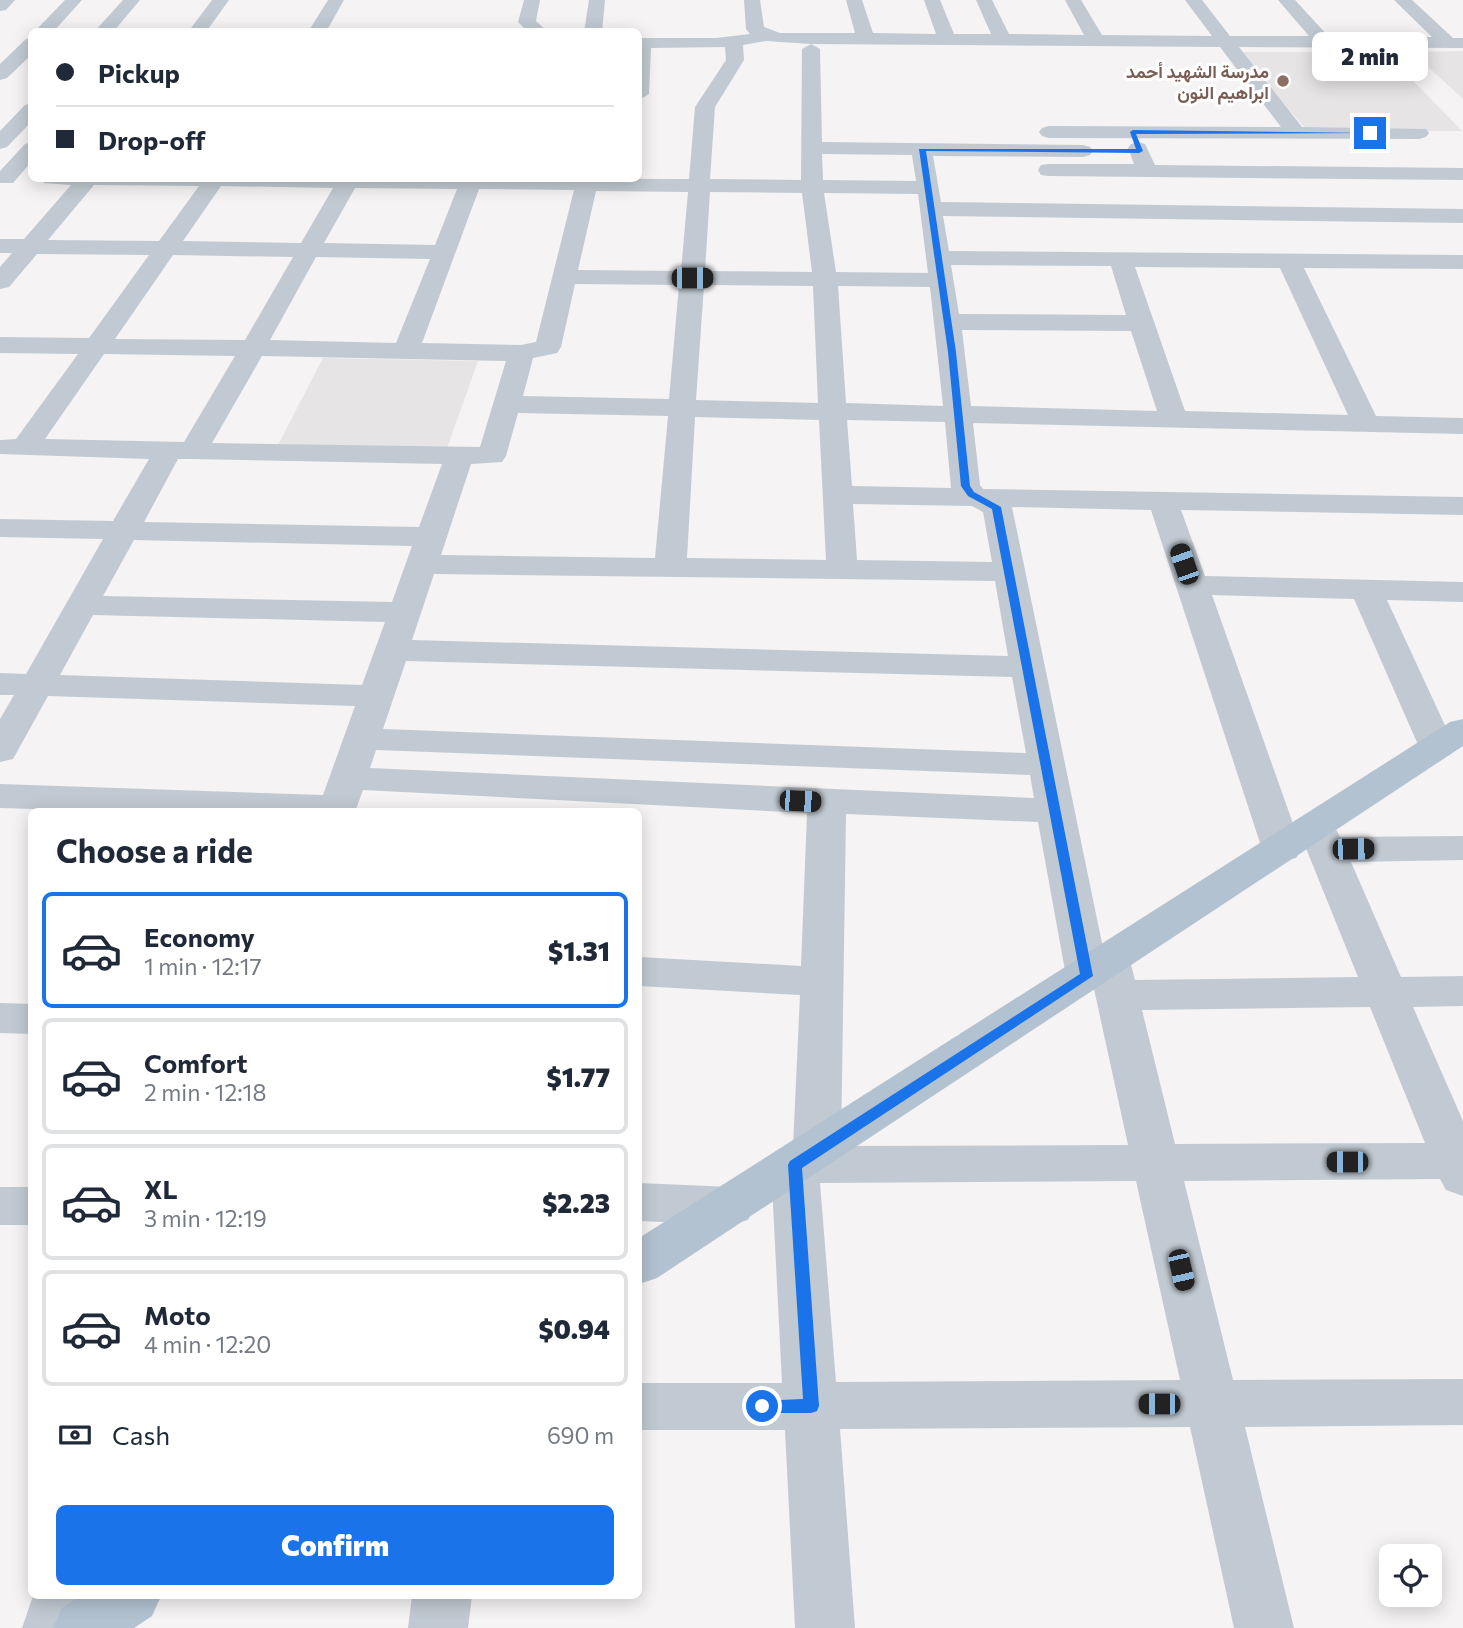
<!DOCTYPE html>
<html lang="en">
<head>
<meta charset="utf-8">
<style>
	body { margin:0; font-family:Commissioner,Vazirmatn,sans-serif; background:#f2f2f3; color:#1f2937; height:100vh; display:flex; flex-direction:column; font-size:26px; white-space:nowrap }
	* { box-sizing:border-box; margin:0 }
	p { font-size:23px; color:#747a83 }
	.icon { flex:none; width:38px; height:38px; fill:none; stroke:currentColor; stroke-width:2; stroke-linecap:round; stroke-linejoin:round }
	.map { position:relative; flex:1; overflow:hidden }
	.sheet { position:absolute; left:28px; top:808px; width:614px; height:791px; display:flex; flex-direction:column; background:#fff; border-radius:10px; box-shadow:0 4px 18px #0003 }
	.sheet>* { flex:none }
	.hud { position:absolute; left:28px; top:28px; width:614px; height:154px; border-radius:10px; box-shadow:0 4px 18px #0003; display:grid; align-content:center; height:154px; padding:0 28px; background:#fff }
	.fabs { position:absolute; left:1379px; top:1544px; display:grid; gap:14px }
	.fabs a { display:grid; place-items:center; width:63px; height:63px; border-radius:10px; background:#fff; box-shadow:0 4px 18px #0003; font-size:35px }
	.end { position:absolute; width:32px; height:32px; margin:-16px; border:9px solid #1a73e8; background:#fff; box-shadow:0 0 0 4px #fff }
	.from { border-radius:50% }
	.bubble { position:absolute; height:49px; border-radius:10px; background:#fff; box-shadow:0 4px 18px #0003; font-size:23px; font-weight:800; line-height:49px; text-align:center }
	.car { position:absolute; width:21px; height:42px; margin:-21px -10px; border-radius:9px; box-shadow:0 0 5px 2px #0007; background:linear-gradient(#222 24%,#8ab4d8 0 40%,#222 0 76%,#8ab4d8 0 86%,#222 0) }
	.hud b { display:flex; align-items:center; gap:24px; height:66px; font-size:26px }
	.hud b+b { border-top:2px solid #e0e1e3 }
	.hud i { width:18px; height:18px; background:#1f2937 }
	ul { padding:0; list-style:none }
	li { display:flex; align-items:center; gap:21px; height:116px; margin:0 14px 10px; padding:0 14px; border:4px solid #e0e1e3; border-radius:10px }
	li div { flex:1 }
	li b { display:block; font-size:26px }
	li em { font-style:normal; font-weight:800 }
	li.on { border-color:#1a73e8 }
	li>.icon { width:63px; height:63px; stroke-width:1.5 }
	h2 { padding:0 28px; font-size:32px; line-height:84px }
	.pay { display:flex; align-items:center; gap:18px; height:77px; padding:0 28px; font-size:26px }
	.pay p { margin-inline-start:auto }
	.button { display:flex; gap:14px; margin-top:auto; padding:14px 28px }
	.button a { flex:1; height:80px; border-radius:10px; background:#1a73e8; color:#fff; font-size:28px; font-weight:800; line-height:80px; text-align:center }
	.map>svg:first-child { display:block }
</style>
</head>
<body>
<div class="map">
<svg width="1463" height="1628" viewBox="0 0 1463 1628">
	<rect width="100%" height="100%" fill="#f5f3f3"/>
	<g fill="#e6e4e5">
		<path d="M1463,51V99L1412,52Z"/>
		<path d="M1245,52H1385L1462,131H1317L1304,127L1242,55Z"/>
		<path d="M323,358L478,361L447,448L278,445Z"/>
	</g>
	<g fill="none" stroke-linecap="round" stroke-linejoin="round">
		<g fill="#c1cad2" fill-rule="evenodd">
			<path d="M0,0H15L6,10L0,11Z"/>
			<path d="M65,0H82L53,32H34Z"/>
			<path d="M123,0H140L113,32H94Z"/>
			<path d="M212,0H229L206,32H188Z"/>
			<path d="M328,0H344L326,32H308Z"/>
			<path d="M524,0H540L536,21L548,32H528L518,22Z"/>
			<path d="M589,0H605L602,32H584Z"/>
			<path d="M744,0H760L764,27L780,33H855L846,0H862L873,33L936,34L924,0H940L954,34H991L976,0H992L1009,34L1084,35L1065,0H1081L1102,35L1212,36L1185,0H1202L1230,36H1309L1278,0H1295L1329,37H1432L1394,0H1412L1453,38H1463V48L1239,47L1302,127L1426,129L1429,133L1426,137L1419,139L1049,138L1042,136L1039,132L1042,128L1049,126L1281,127L1220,47L811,44L820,49L822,142L1083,145L1090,147L1093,151L1090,155L1083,157L933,156L941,202L1463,209V223L943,216L949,251L1463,255V269L1304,268L1376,416L1463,418V434L973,423L980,485L983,489L1463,497V515L1181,510L1205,576L1463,582V602L1387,600L1455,747L1450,755L1437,758L1424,755L1419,747L1354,599L1212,595L1302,849L1296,858L1282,861L1268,858L1262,849L1151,510L1012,507L1103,948L1109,947L1124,951L1130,961L1135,980L1358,977L1297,826L1302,817L1316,814L1330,817L1340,837L1463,836V860L1351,862L1401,977L1463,976V1006L1413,1007L1463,1121V1196L1446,1190L1440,1179L1184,1181L1233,1380L1463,1379V1425L1245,1427L1294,1628H1234L1190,1427L840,1429L855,1628H795L785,1430H639V1383H782L771,1165L778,1152L793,1147L800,995L639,986V957L801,966L807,813L363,790L355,812H134L0,808V784L323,795L355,706L48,696L13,759L0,762V719L14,695H0V673L26,674L103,539L0,537V519L113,521L149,459L0,454V440L16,439L78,354L0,353V337L89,338L149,255L37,254L9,287L0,289V267L12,253H0V239H24L71,185L44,183L42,178L689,179L695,107L726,60L725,47L651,48L649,94L639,100V38H716L750,34L746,29ZM766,41L811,44L802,49L801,180L710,179L715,107L744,60L743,45ZM822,154L912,155L916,181L823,180ZM94,185L199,186L159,241L48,240ZM221,186L333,188L301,243L183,241ZM355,188L457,189L435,245L324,243ZM479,189L574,190L536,342L521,345L422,343ZM596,191L688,192L681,271L578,270ZM710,192L802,193L812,272L705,271ZM824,193L918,194L928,273L836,272ZM173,255L293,257L245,340L115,339ZM316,257L430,259L396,343L270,340ZM951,265L1111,266L1126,315L959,314ZM1135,267L1280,268L1348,415L1185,411ZM575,284L679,285L669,399L523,396L533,358L557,353L561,347ZM704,285L813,286L818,403L696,400ZM838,286L930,287L943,406L846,403ZM962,330L1131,331L1157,411L971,406ZM104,354L235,356L184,442L45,439ZM262,356L506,361L480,447L212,443ZM518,413L668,416L655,558L441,555L471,464L502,462L506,456ZM695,417L819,420L826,560L687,558ZM847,420L945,422L951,488L852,486ZM178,459H192L442,464L419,527L144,522ZM853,504L972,506L983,512L992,562L857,560ZM134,540L412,546L392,602L103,596ZM434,574L995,581L1008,656L412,640ZM93,615L385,622L362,685L60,675ZM406,661L1012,677L1026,753L383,729ZM376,750L1030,775L1034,798L370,768ZM846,814L1038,822L1066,976L1072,986L1087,991L1094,989L1128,1145L841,1146ZM1370,1007L1425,1143L1175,1144L1142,1010ZM1136,1181L1180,1380L836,1382L820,1183Z"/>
			<path d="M32,38V54L7,78L0,80V64L26,39Z"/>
			<path d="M32,103V121L7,147L0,149V131L25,105Z"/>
			<path d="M32,142V161L13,183H0V171L25,144Z"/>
			<path d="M1138,142L1145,144L1155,165L1463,168V180L1049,176L1041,175L1038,170L1041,165L1049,164H1134L1128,148L1131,144Z"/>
			<path d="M0,1003L32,1004V1034L0,1033Z"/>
			<path d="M639,1183L731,1187L748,1192L755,1206L748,1220L731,1225L639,1221Z"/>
			<rect x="0" y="1187" width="32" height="38"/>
			<path d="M33,1596H93L82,1628H22Z"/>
			<path d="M412,1596H472L468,1628H408Z"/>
		</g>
		<g fill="#b3c2d1" fill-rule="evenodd">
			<path d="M1463,719V746L657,1278L639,1284V1238L1450,722Z"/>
			<path d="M80,1596H161L152,1616L134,1628H53L62,1608Z"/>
		</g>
	</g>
	<path fill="#1a73e8" d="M1133,130L1373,133L1136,134L1143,151L1139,153L926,151L956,352L970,486L974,492L1001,507L1093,976L802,1168L819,1406L817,1411L811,1413H762L756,1411L754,1406L756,1401L803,1399L788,1165L790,1161L1080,974L992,509L968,496L961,486L948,352L919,149H1136L1130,132Z"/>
	<circle fill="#8d6e63" stroke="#fff" stroke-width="2.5" cx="1283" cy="81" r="7"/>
	<g text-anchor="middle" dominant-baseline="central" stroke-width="6" stroke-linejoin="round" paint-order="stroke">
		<g font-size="18" font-weight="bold" fill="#785e54" stroke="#fff" text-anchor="end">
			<text x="1269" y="71">مدرسة الشهيد أحمد<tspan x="1269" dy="21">ابراهيم النون</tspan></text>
		</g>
	</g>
</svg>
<div class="fabs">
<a><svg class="icon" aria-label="locate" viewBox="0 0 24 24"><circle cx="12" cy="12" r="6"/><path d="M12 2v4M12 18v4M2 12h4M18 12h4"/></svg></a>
</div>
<i class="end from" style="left:762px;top:1406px"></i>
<i class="end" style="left:1370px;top:133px"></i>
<div class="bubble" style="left:1312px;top:32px;width:116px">2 min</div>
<i class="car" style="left:692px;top:278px;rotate:90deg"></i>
<i class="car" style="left:1184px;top:564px;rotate:341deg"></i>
<i class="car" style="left:800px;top:801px;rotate:93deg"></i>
<i class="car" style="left:1353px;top:849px;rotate:89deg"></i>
<i class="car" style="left:1347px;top:1162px;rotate:270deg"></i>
<i class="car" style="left:1181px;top:1270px;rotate:167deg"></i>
<i class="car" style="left:1159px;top:1404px;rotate:270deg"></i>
<div class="hud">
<b><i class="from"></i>Pickup</b>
<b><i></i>Drop-off</b>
</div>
<section class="sheet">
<h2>Choose a ride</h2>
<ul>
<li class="on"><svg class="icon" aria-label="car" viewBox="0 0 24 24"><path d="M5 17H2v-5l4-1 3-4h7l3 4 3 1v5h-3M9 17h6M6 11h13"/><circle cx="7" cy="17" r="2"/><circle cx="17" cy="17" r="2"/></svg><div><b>Economy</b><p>1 min · 12:17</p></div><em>$1.31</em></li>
<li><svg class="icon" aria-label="car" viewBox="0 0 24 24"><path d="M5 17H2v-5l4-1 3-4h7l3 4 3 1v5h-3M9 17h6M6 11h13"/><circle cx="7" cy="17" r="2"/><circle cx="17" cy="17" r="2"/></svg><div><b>Comfort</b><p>2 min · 12:18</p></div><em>$1.77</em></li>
<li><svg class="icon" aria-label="car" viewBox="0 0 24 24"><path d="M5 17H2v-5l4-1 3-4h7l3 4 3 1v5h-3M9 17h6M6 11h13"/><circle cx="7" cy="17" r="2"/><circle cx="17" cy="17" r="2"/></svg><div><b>XL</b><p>3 min · 12:19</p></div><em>$2.23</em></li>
<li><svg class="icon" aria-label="car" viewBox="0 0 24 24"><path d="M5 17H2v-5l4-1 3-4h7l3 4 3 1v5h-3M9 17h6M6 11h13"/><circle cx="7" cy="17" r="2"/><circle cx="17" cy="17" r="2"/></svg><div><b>Moto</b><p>4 min · 12:20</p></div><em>$0.94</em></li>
</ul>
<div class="pay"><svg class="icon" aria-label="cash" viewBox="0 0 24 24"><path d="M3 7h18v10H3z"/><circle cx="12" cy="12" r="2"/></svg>Cash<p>690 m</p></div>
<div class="button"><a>Confirm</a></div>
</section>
</div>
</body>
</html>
